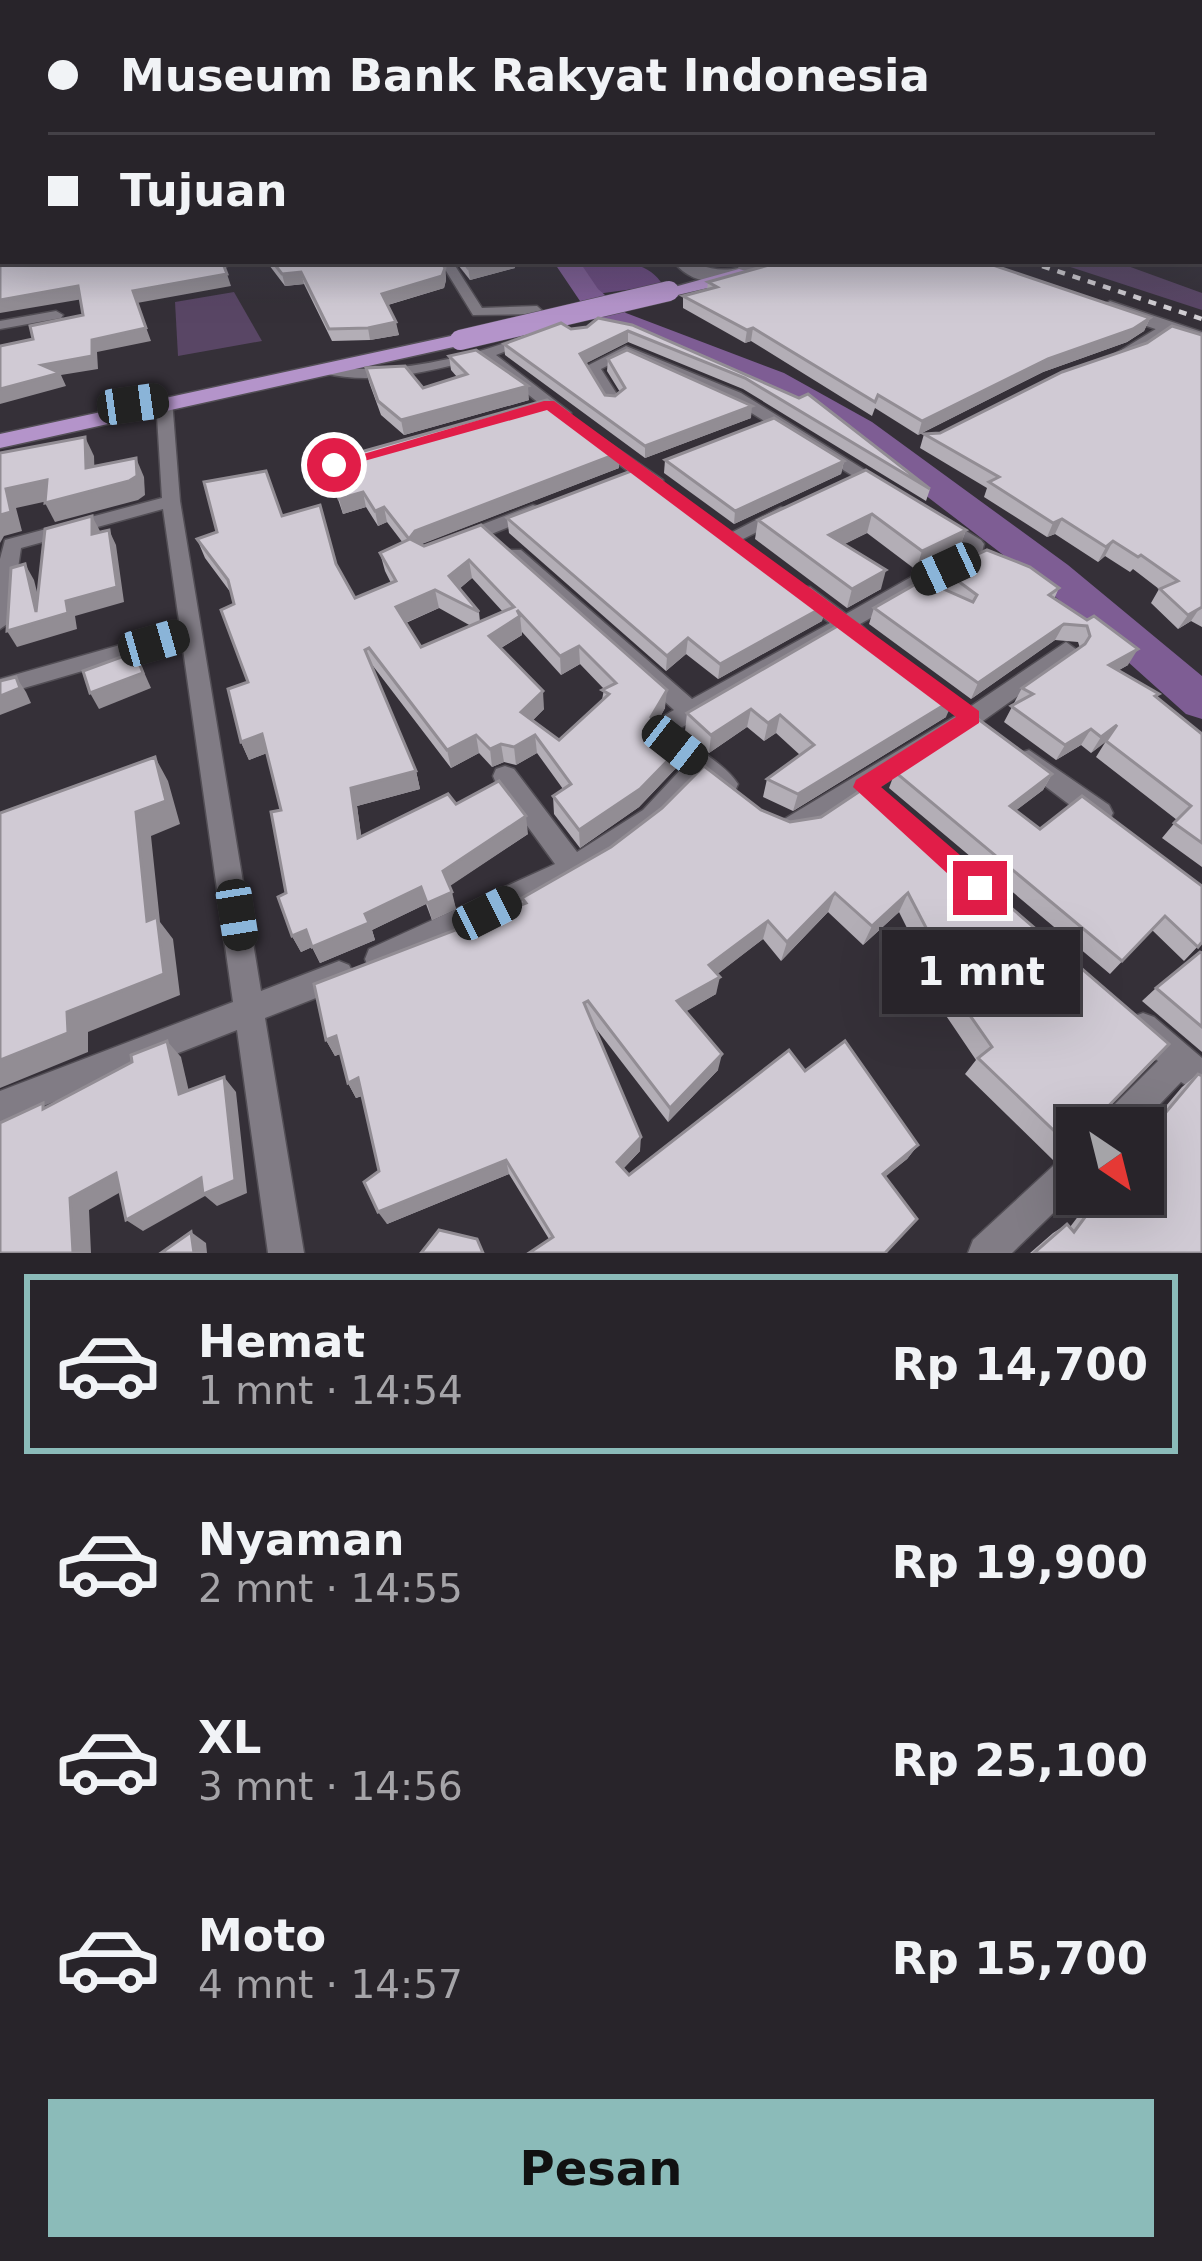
<!DOCTYPE html>
<html lang="id">
<head>
<meta charset="utf-8">
<style>
	body { margin:0; font-family:"DejaVu Sans",sans-serif; background:#302c32; color:#f1f3f6; height:100vh; display:flex; flex-direction:column; font-size:45px; white-space:nowrap }
	* { box-sizing:border-box; margin:0 }
	p { font-size:39px; color:#a5a4a8 }
	.icon { flex:none; width:66px; height:66px; fill:none; stroke:currentColor; stroke-width:2; stroke-linecap:round; stroke-linejoin:round }
	.map { position:relative; height:1253px; overflow:hidden }
	.drawer { display:flex; flex-direction:column; background:#28242a; flex:1 }
	.drawer>* { flex:none }
	.hud { position:absolute; left:0px; top:0px; width:1203px; height:264px; box-shadow:0 12px 48px #0002,0 0 0 3px #444147; display:grid; align-content:center; height:264px; padding:0 48px; background:#28242a }
	.needle { width:78px; rotate:145deg }
	.controls { position:absolute; left:1056px; top:1107px; display:grid; gap:24px }
	.controls a { display:grid; place-items:center; width:108px; height:108px; border-radius:0px; background:#28242a; box-shadow:0 12px 48px #0002,0 0 0 3px #444147; font-size:60px }
	.end { position:absolute; width:54px; height:54px; margin:-27px; border:15px solid #e11d48; background:#fff; box-shadow:0 0 0 6px #fff }
	.from { border-radius:50% }
	.bubble { position:absolute; height:84px; border-radius:0px; background:#28242a; box-shadow:0 12px 48px #0002,0 0 0 3px #444147; font-size:39px; font-weight:700; line-height:84px; text-align:center }
	.car { position:absolute; width:36px; height:72px; margin:-36px -18px; border-radius:15px; box-shadow:0 0 9px 3px #0007; background:linear-gradient(#222 24%,#8ab4d8 0 40%,#222 0 76%,#8ab4d8 0 86%,#222 0) }
	.hud b { display:flex; align-items:center; gap:42px; height:114px; font-size:45px }
	.hud b+b { border-top:3px solid #444147 }
	.hud i { width:30px; height:30px; background:#f1f3f6 }
	ul { padding:21px 0 0; list-style:none }
	li { display:flex; align-items:center; gap:36px; height:180px; margin:0 24px 18px; padding:0 24px; border:6px solid transparent; border-radius:0px }
	li div { flex:1 }
	li b { display:block; font-size:45px }
	li em { font-style:normal; font-weight:700 }
	li.selected { border-color:#8bbbb9 }
	li>.icon { width:108px; height:108px; stroke-width:1.5 }
	.button { display:flex; gap:24px; margin-top:auto; padding:24px 48px }
	.button a { flex:1; height:138px; border-radius:0px; background:#8bbbb9; color:#111; font-size:48px; font-weight:700; line-height:138px; text-align:center }
	.map>svg:first-child { display:block }
</style>
</head>
<body>
<div class="map">
<svg width="1202" height="1253" viewBox="0 0 1202 1253">
	<rect width="100%" height="100%" fill="#353038"/>
	<g fill="#594665">
		<path d="M1052,261H1114L1202,293V310Z"/>
		<path d="M234,292L262,341L178,356L175,302Z"/>
	</g>
	<path fill="#6a4a7f" d="M566,261C599,261 644,254 663,285L589,295Z"/>
	<g fill="none" stroke-linecap="round" stroke-linejoin="round">
		<path fill="#7e5d94" fill-rule="evenodd" d="M553,261H579L598,289L626,313L784,373L872,422L1068,565L1202,676V719L1186,714L1040,583L848,436L762,385L606,325L580,301Z"/>
		<defs>
			<g id="minor">
				<path d="M1200,254L1202,255V263L1196,261H1200Z"/>
				<path d="M440,261H452L482,308L537,306L558,325V331L496,355L571,413V419H559L482,358C430,371 375,386 323,373V367L328,365C387,379 491,353 544,327L533,314L473,315Z"/>
				<path d="M56,311L63,315L61,318L0,329V321Z"/>
				<path d="M1164,324L1176,327L1122,360L1110,357Z"/>
				<path d="M626,346L741,393L889,485L886,489H874L729,399L627,356L601,369L620,399L612,404L606,402L585,367Z"/>
				<path d="M164,395L172,400L180,501L261,991L339,961L349,965L354,975L349,985L265,1018L304,1253H268L237,1030L0,1123V1091L233,1002L182,642L0,695V679L180,628L163,509L21,548L10,622L0,629V559L5,540L162,498L156,400Z"/>
				<path d="M600,437L663,480V488H651L594,446V438Z"/>
				<path d="M533,505L539,507L542,511L539,515L469,543H455L453,539L455,535Z"/>
				<path d="M781,507L787,509L790,513L787,517L737,542L730,544L721,538Z"/>
				<path d="M943,517L981,540L984,544L980,561L927,586L860,624L875,638L872,643H856L844,634L679,729C693,750 724,762 738,784L735,791C721,796 713,788 702,780L661,826L583,876L389,969L379,973L369,969L365,959L369,949L555,864L496,783L493,776L496,769L505,766L514,769L577,852L643,810L684,766L654,735L660,718L674,710L507,558L504,554L507,550H521L692,699L830,623L796,597L793,592L796,587H810L846,614L913,576L964,554V546L934,523Z"/>
				<path d="M1066,642L1077,650L1074,656L980,723L799,837L790,840L781,837L777,829L781,821L964,711Z"/>
				<path d="M1029,750L1109,805L1113,813L1109,821L1100,824L1091,821L1020,767L1017,760L1020,753Z"/>
				<path d="M1143,1013L1154,1017L1202,1058V1095L1181,1082L1137,1128H1099L1103,1116L1158,1061L1132,1039L1128,1028L1132,1017Z"/>
				<path d="M1077,1150V1190L1012,1253H968L973,1240L1065,1155Z"/>
			</g>
			<g id="secondary">
				<path d="M673,261C697,261 712,274 738,268L742,261H760L751,276C722,284 693,287 673,261Z"/>
				<path d="M1110,301L1202,332V345L1103,311L1100,307Z"/>
			</g>
			<g id="primary">
				<path d="M739,269L746,271V279L669,297L660,291Z"/>
				<path d="M460,334L470,340L467,344L0,448V434Z"/>
			</g>
		</defs>
		<use href="#minor" stroke="#534f56" stroke-width="3"/>
		<use href="#secondary" stroke="#534f56" stroke-width="3"/>
		<use href="#primary" stroke="#534f56" stroke-width="3"/>
		<use href="#minor" fill="#817c85" fill-rule="evenodd"/>
		<use href="#secondary" fill="#817c85" fill-rule="evenodd"/>
		<use href="#primary" fill="#b494ca" fill-rule="evenodd"/>
		<path stroke="#d1ced3" stroke-width="4.5" stroke-dasharray="8 8" stroke-linecap="butt" d="M1027,261L1202,319"/>
		<defs>
			<path id="primary-bridge" d="M460,340L669,291"/>
		</defs>
		<use href="#primary-bridge" stroke="#534f56" stroke-width="21" stroke-linecap="butt"/>
		<use href="#primary-bridge" stroke="#b494ca" stroke-width="20"/>
	</g>
	<g fill="#b3aeb6" fill-rule="evenodd">
		<path d="M266,261H400L445,268L446,280L444,288L388,305L399,335L370,340L332,341L304,284L285,286Z"/>
		<path d="M455,261H514L515,268L470,280Z"/>
		<path d="M708,282L1150,318L1144,331L1127,342L1043,372L918,435L875,408L872,416L751,341L745,343L683,308V296L707,290Z"/>
		<path d="M598,318L799,398L930,489L926,501L743,389L628,342L586,363L605,395L615,396L620,392L607,371L608,359L751,418L645,458L505,355L504,344L587,327Z"/>
		<path d="M1202,335V627L1191,621L1178,629L1151,603L1159,589L1133,569L1130,572L1105,556L1098,562L1055,534L1047,537L984,497L987,488L920,448L924,434L940,433Z"/>
		<path d="M449,356L529,400L404,435L381,415L369,382L366,368L423,388L457,377L451,370Z"/>
		<path d="M619,453V468L421,544L424,546L481,525L665,708L656,724L680,748L678,766L639,807L580,848L554,814L553,796L563,789L537,753L516,765L504,762L492,767L479,753L451,768L373,666L372,667L416,771L420,789L357,806L361,836L456,804L528,834L449,886L456,909L432,920L426,904L372,930L375,940L320,963L312,947L301,952L292,936L286,893L281,810L267,753L249,760L241,742L248,682L234,604L231,593L205,558L197,539L282,516L336,565L355,598L391,583L385,571L380,553L403,543L387,522L378,526L366,507L343,514L326,464ZM472,578L503,612L480,622L479,612L459,589ZM439,608L471,626L421,647L406,623ZM522,632L561,675L580,664L604,689L602,700L559,740L533,720L544,709L501,648L522,635Z"/>
		<path d="M665,460L844,461L841,474L734,524L664,473Z"/>
		<path d="M866,470L966,530L959,549L916,570L867,533L844,544L881,589L847,608L755,539L758,520Z"/>
		<path d="M507,518L825,606L822,621L718,679L686,654L666,671L509,533Z"/>
		<path d="M943,570L1059,588L1054,599L1087,620L1128,665L1119,670L1202,734V867L1162,838L1177,820L1096,757L1106,741L1091,753L1081,745L1056,760L1004,722L1022,688L1080,648L1078,642L1055,640L971,699L869,624L874,608L938,586Z"/>
		<path d="M848,620L946,717L793,811L763,797L767,779L800,755L776,733L764,741L747,727L709,753L685,731L687,713Z"/>
		<path d="M895,772L1052,774L1043,790L1015,811L1202,942L1184,961L1152,930L1110,974L889,788Z"/>
		<path d="M869,785L1070,1146L1053,1160L965,1074L976,1060L928,989L933,980L899,912L863,945L828,912L781,961L763,939L717,974L716,994L686,1011L718,1070L668,1122L594,1026L640,1151L623,1169L629,1175L805,1071L918,1145L907,1159L885,1176L549,1239L509,1174L387,1224L379,1171L362,1096L356,1098L348,1083L340,1054L335,1056L326,1040L522,905V898L761,810L790,822L821,817Z"/>
		<path d="M1202,953V1052L1142,1001L1156,988Z"/>
		<path d="M1198,1074L1202,1253H1030L1053,1233L1067,1224L1070,1227L1095,1194H1143V1128H1134L1143,1121L1155,1119L1182,1087Z"/>
	</g>
	<g fill="#928d94">
		<path d="M221,261H260L223,268Z"/>
		<path d="M497,261H514L515,268L470,280L468,268Z"/>
		<path d="M445,268L446,280L444,288L384,306L382,294Z"/>
		<path d="M301,272L304,284L285,286L282,274Z"/>
		<path d="M227,274L231,286L137,303L151,341L97,352L98,369L61,375L66,386L0,404V389L92,340L133,291Z"/>
		<path d="M78,286L83,299L0,313V300Z"/>
		<path d="M1150,318L1144,331L1127,342L1043,372L918,435L922,421L1048,359Z"/>
		<path d="M396,322L399,335L370,340L368,328Z"/>
		<path d="M753,328L751,341L745,343L747,330Z"/>
		<path d="M628,331V342L581,366L580,354Z"/>
		<path d="M528,386L529,400L404,435L401,420Z"/>
		<path d="M752,406L751,418L645,458V446Z"/>
		<path d="M85,437L94,456L95,487L86,468Z"/>
		<path d="M619,453V468L417,546L409,539L415,531Z"/>
		<path d="M136,458L144,477L145,495L138,500L55,522L45,503Z"/>
		<path d="M844,461L841,474L734,524L735,511Z"/>
		<path d="M47,480L57,499L16,508L22,531L4,536L0,543V515L6,489Z"/>
		<path d="M363,492L366,507L343,514L339,499Z"/>
		<path d="M384,507L387,522L378,526L375,511Z"/>
		<path d="M872,514L867,533L825,554L829,535Z"/>
		<path d="M92,516L100,531L92,534Z"/>
		<path d="M1062,519L1055,534L1047,537L1053,523Z"/>
		<path d="M109,530L116,545L124,602L75,616L77,629L17,647L7,631L36,612L25,564L34,580L44,620L66,601Z"/>
		<path d="M966,530L959,549L916,570L922,551Z"/>
		<path d="M1113,541L1105,556L1098,562L1106,547Z"/>
		<path d="M469,560L472,578L452,595L449,576Z"/>
		<path d="M886,570L881,589L847,608L852,589Z"/>
		<path d="M435,590L439,608L400,625L396,607Z"/>
		<path d="M825,606L822,621L718,679L720,664Z"/>
		<path d="M1201,606L1191,621L1178,629L1188,615Z"/>
		<path d="M520,616L522,635L491,654L489,636Z"/>
		<path d="M1064,624L1055,640L971,699L978,683Z"/>
		<path d="M688,638L686,654L666,671L667,656Z"/>
		<path d="M579,646L580,664L561,675L560,656Z"/>
		<path d="M1138,649L1128,665L1100,681L1109,665Z"/>
		<path d="M135,652L151,688L99,709L90,693Z"/>
		<path d="M16,677L26,692L31,703L0,715V696Z"/>
		<path d="M667,690L665,708L650,736L651,717Z"/>
		<path d="M543,691L544,709L523,730L521,712Z"/>
		<path d="M954,699L946,717L793,811L798,794Z"/>
		<path d="M751,709L747,727L709,753L711,735Z"/>
		<path d="M780,715L776,733L764,741L768,723Z"/>
		<path d="M1117,725L1107,741L1091,753L1101,737Z"/>
		<path d="M1091,729L1081,745L1056,760L1065,745Z"/>
		<path d="M262,734L270,752L249,760L241,742Z"/>
		<path d="M476,735L479,753L451,768L447,750Z"/>
		<path d="M535,735L537,753L516,765L514,747Z"/>
		<path d="M501,744L504,762L492,767L490,749Z"/>
		<path d="M680,748L678,766L639,807L580,848L579,830Z"/>
		<path d="M155,757L168,781L180,824L151,836L160,922L173,939L180,995L88,1032V1052L0,1088V1060L67,1012L147,921L136,812Z"/>
		<path d="M416,771L420,789L357,806L364,855L358,838L351,788Z"/>
		<path d="M1052,774L1043,790L1001,822L1010,806Z"/>
		<path d="M526,816L528,834L447,888L443,871Z"/>
		<path d="M421,887L426,904L372,930L375,940L320,963L312,947L301,952L292,936L306,930L365,914Z"/>
		<path d="M452,892L456,909L432,920L427,903Z"/>
		<path d="M835,893L828,912L781,961L787,942Z"/>
		<path d="M908,893L899,912L863,945L872,926Z"/>
		<path d="M768,921L763,939L706,983L709,965Z"/>
		<path d="M720,977L716,994L675,1018L677,1001Z"/>
		<path d="M336,1036L345,1052L335,1056L326,1040Z"/>
		<path d="M167,1041L181,1057L193,1109L179,1094Z"/>
		<path d="M722,1054L718,1070L668,1122L670,1108Z"/>
		<path d="M224,1077L236,1092L247,1193L217,1206L205,1196L143,1231L126,1220Z"/>
		<path d="M358,1078L367,1094L356,1098L348,1083Z"/>
		<path d="M641,1137L640,1151L616,1176L617,1162Z"/>
		<path d="M918,1145L907,1159L873,1187L883,1174Z"/>
		<path d="M506,1160L509,1174L387,1224L378,1212Z"/>
		<path d="M116,1173L133,1185L89,1210L91,1253H73L70,1198Z"/>
		<path d="M191,1232L206,1243L207,1253H194Z"/>
	</g>
	<g fill="#d0cad4" stroke="#928d94" stroke-width="3" fill-rule="evenodd">
		<path d="M0,129H3V261H222L227,274L133,291L146,328L92,340V356L42,365L60,373L0,389V346L33,339L30,326L83,315L78,286L0,300Z"/>
		<path d="M1200,129L1202,131V216L1200,215Z"/>
		<path d="M272,261H440L445,268L442,276L382,294L396,322L368,328L329,329L301,272L282,274Z"/>
		<path d="M463,261H497L468,268Z"/>
		<path d="M783,261H981L1150,318L1133,329L1048,359L922,421L878,395L875,402L753,328L747,330L683,296L717,287L708,282Z"/>
		<path d="M598,318L632,325L799,398L808,394L930,489L745,378L628,331L580,354L605,395L615,396L625,388L608,359L627,350L752,406L645,446L504,344L561,323L571,329L587,327Z"/>
		<path d="M1172,326L1202,335V607L1188,615L1160,589L1178,581L1141,555L1138,557L1113,541L1106,547L1062,519L1053,523L989,482L999,477L924,434L940,433L1062,372L1147,343Z"/>
		<path d="M476,350L528,386L401,420L378,401L366,368L405,366L423,388L467,374L449,356Z"/>
		<path d="M547,400L619,453L415,531L409,539L384,507L375,511L363,492L339,499L326,464L347,460L346,456Z"/>
		<path d="M774,418L844,461L735,511L665,460Z"/>
		<path d="M85,437L86,468L136,458L137,476L129,481L45,503L47,480L6,489L11,512L0,515V453Z"/>
		<path d="M639,468L825,606L720,664L688,638L667,656L507,518Z"/>
		<path d="M866,470L966,530L922,551L872,514L829,535L886,570L852,589L758,520Z"/>
		<path d="M266,471L282,516L320,505L336,564L355,598L396,581L380,553L410,539L424,546L481,525L667,690L651,717L680,748L640,789L579,830L553,796L571,784L535,735L514,747L501,744L490,749L476,735L447,750L369,648L365,650L416,771L351,788L358,838L448,794L456,804L499,781L526,816L443,871L452,892L427,903L421,887L365,914L369,923L312,947L306,930L292,936L278,897L286,893L271,812L281,810L262,734L241,742L228,689L248,682L221,610L234,604L228,580L197,539L217,532L204,482ZM469,560L514,607L421,647L396,607L435,590L479,612L449,576ZM517,610L560,656L579,646L616,683L602,690L609,694L559,740L521,712L543,691L489,636L520,616Z"/>
		<path d="M92,516V534L109,530L117,587L66,601L68,613L7,631L11,568L25,564L36,612L45,529Z"/>
		<path d="M987,550L1030,567L1059,588L1049,595L1087,620L1094,616L1138,649L1109,665L1159,694L1155,696L1202,734V843L1174,823L1191,806L1106,741L1117,725L1101,737L1091,729L1065,745L1011,706L1033,694L1022,688L1085,644L1090,636L1087,626L1064,624L978,683L874,608L923,580L973,602L977,595L943,570Z"/>
		<path d="M848,620L954,699L798,794L767,779L814,745L780,715L768,723L751,709L711,735L687,713Z"/>
		<path d="M135,652L143,673L90,693L83,671Z"/>
		<path d="M16,677L20,688L0,696V681Z"/>
		<path d="M978,719L1052,774L1010,806L1040,829L1082,796L1202,886V942L1198,947L1165,916L1122,961L895,772Z"/>
		<path d="M155,757L166,801L136,812L147,921L157,917L164,974L67,1012L68,1033L0,1060V813Z"/>
		<path d="M704,766L761,810L790,822L821,817L869,785L1169,1044L1087,1128H1077V1139L1070,1146L978,1058L992,1047L939,971L946,966L908,893L872,926L835,893L787,942L768,921L709,965L720,977L677,1001L722,1054L670,1108L588,1001L584,1003L641,1137L617,1162L629,1175L789,1050L805,1071L845,1041L918,1145L883,1174L917,1219L885,1253H529L553,1237L506,1160L378,1212L364,1182L379,1171L358,1078L348,1083L336,1036L326,1040L314,984L526,903L522,898L611,847L662,808Z"/>
		<path d="M1200,952L1202,953V1027L1156,988Z"/>
		<path d="M167,1041L179,1094L224,1077L235,1180L203,1194L201,1178L126,1220L116,1173L70,1198L73,1253H0V1123L43,1103V1109L132,1062L131,1055Z"/>
		<path d="M1198,1074L1202,1076V1253H1034L1067,1224L1074,1232L1102,1194H1143V1128H1137L1143,1121L1161,1118Z"/>
		<path d="M439,1230L477,1239L483,1253H421Z"/>
		<path d="M191,1232L194,1253H161Z"/>
	</g>
	<linearGradient id="sky" x2="0" y2="1"><stop stop-color="#1d1a1f"/><stop offset="0.42" stop-color="#4b4e5e"/><stop offset="1" stop-color="#4b4e5e" stop-opacity="0"/></linearGradient>
	<rect width="1202" height="304" fill="url(#sky)"/>
	<path fill="#e11d48" d="M544,401H554L979,711V723L881,787L989,880L993,888L989,896H972L853,787L856,780L956,717L547,410L339,468L326,465Z"/>
</svg>
<div class="controls">
<a><svg class="needle" viewBox="-14 -14 28 28"><path d="M0-13l5 13h-10z" fill="#e53935"/><path d="M0 13l5-13h-10z" fill="#a5a4a8"/></svg></a>
</div>
<i class="end from" style="left:334px;top:465px"></i>
<i class="end" style="left:980px;top:888px"></i>
<div class="bubble" style="left:882px;top:930px;width:198px">1 mnt</div>
<i class="car" style="left:133px;top:404px;rotate:82deg"></i>
<i class="car" style="left:946px;top:569px;rotate:245deg"></i>
<i class="car" style="left:154px;top:643px;rotate:74deg"></i>
<i class="car" style="left:675px;top:745px;rotate:128deg"></i>
<i class="car" style="left:487px;top:913px;rotate:63deg"></i>
<i class="car" style="left:237px;top:915px;rotate:171deg"></i>
<div class="hud">
<b><i class="from"></i>Museum Bank Rakyat Indonesia</b>
<b><i></i>Tujuan</b>
</div>
</div>
<section class="drawer">
<ul>
<li class="selected"><svg class="icon" aria-label="car" viewBox="0 0 24 24"><path d="M5 17H2v-5l4-1 3-4h7l3 4 3 1v5h-3M9 17h6M6 11h13"/><circle cx="7" cy="17" r="2"/><circle cx="17" cy="17" r="2"/></svg><div><b>Hemat</b><p>1 mnt · 14:54</p></div><em>Rp 14,700</em></li>
<li><svg class="icon" aria-label="car" viewBox="0 0 24 24"><path d="M5 17H2v-5l4-1 3-4h7l3 4 3 1v5h-3M9 17h6M6 11h13"/><circle cx="7" cy="17" r="2"/><circle cx="17" cy="17" r="2"/></svg><div><b>Nyaman</b><p>2 mnt · 14:55</p></div><em>Rp 19,900</em></li>
<li><svg class="icon" aria-label="car" viewBox="0 0 24 24"><path d="M5 17H2v-5l4-1 3-4h7l3 4 3 1v5h-3M9 17h6M6 11h13"/><circle cx="7" cy="17" r="2"/><circle cx="17" cy="17" r="2"/></svg><div><b>XL</b><p>3 mnt · 14:56</p></div><em>Rp 25,100</em></li>
<li><svg class="icon" aria-label="car" viewBox="0 0 24 24"><path d="M5 17H2v-5l4-1 3-4h7l3 4 3 1v5h-3M9 17h6M6 11h13"/><circle cx="7" cy="17" r="2"/><circle cx="17" cy="17" r="2"/></svg><div><b>Moto</b><p>4 mnt · 14:57</p></div><em>Rp 15,700</em></li>
</ul>
<div class="button"><a>Pesan</a></div>
</section>
</body>
</html>
